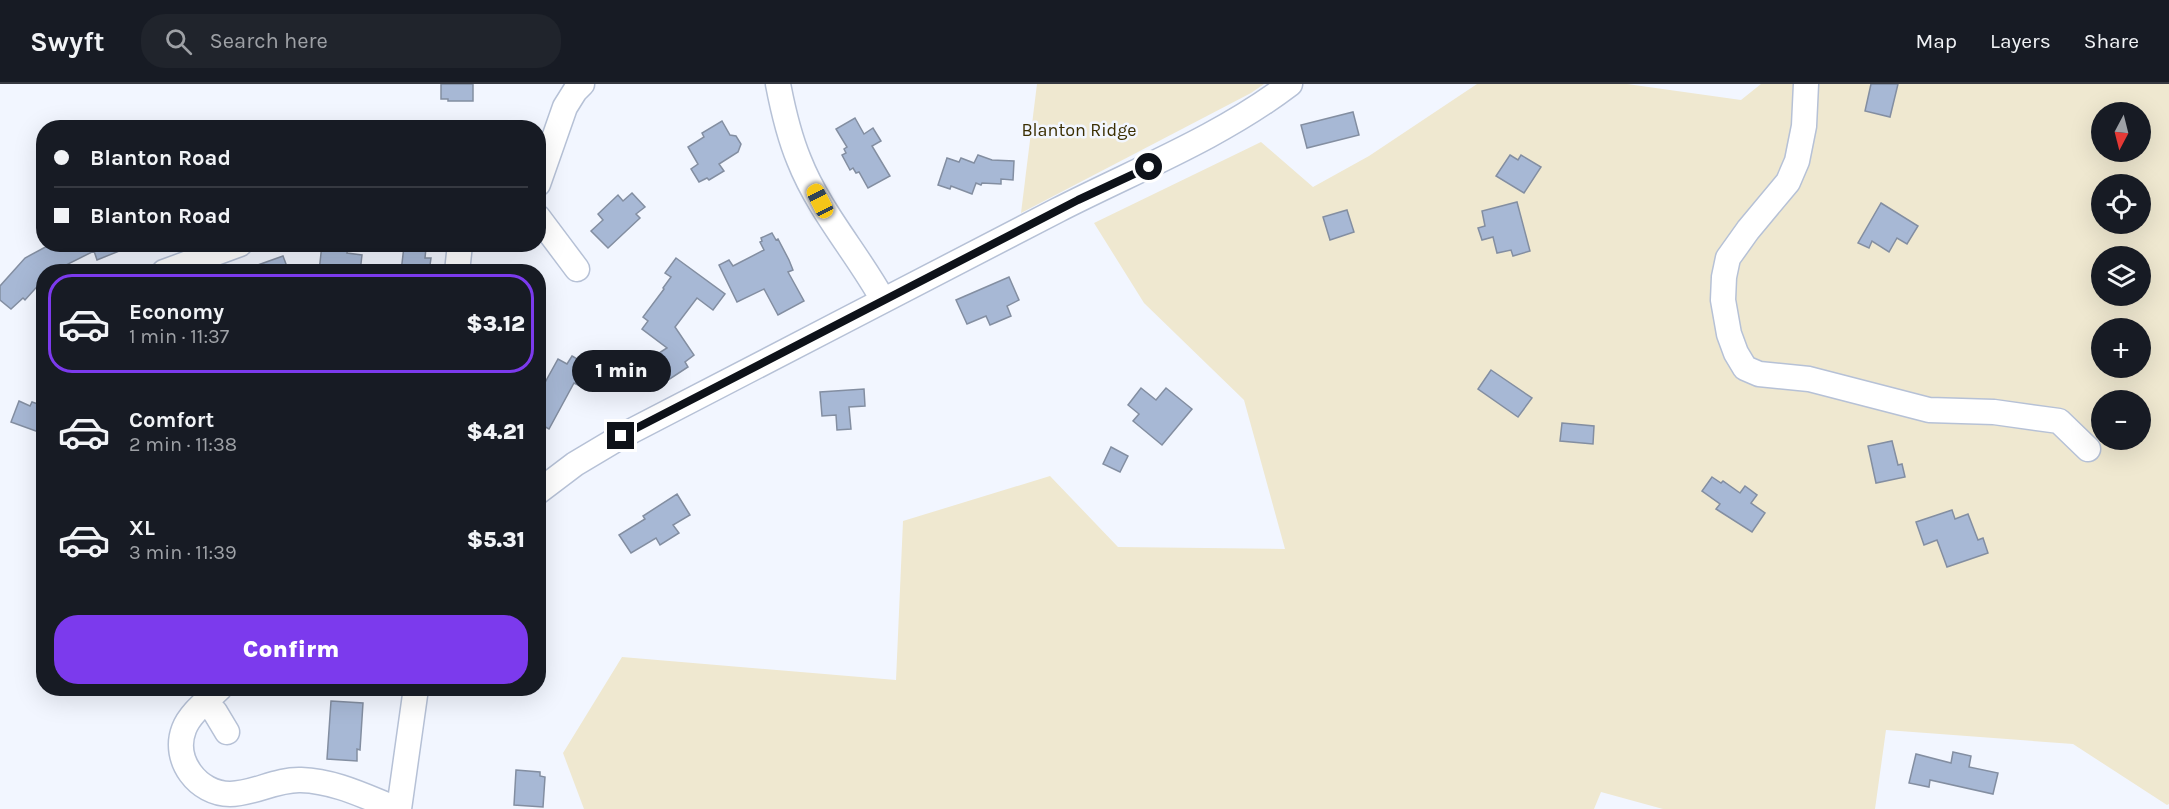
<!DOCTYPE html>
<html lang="en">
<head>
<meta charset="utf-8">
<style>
	body { margin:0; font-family:Karla,sans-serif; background:#20242c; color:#f1f3f6; height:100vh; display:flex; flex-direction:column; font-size:22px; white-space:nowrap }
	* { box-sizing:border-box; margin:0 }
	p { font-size:20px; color:#9ea1a6 }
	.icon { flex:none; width:33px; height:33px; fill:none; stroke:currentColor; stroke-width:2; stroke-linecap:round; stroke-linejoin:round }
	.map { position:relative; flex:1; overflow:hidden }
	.sheet { position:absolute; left:36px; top:180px; width:510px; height:432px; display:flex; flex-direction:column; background:#171b24; border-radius:24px; box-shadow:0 6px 24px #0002 }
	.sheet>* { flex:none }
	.banner { position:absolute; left:36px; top:36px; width:510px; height:132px; border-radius:24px; box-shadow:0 6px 24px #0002; display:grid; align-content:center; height:132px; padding:0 18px; background:#171b24 }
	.needle { width:39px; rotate:187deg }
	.buttons { position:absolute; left:2091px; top:18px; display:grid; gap:12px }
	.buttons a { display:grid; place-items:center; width:60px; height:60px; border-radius:50%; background:#171b24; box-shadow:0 6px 24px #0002; font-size:30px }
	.end { position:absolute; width:27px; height:27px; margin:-14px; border:8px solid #0e1219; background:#fff; box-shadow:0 0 0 3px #fff }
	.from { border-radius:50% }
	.bubble { position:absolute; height:42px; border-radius:21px; background:#171b24; box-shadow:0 6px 24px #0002; font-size:20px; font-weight:800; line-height:42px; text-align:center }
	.car { position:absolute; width:18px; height:36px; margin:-18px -9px; border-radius:8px; box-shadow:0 0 4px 2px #0007; background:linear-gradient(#f5c518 24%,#345 0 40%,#f5c518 0 76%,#345 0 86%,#f5c518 0) }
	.banner b { display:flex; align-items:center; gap:21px; height:57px; font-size:22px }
	.banner b+b { border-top:2px solid #363941 }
	.banner i { width:15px; height:15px; background:#f1f3f6 }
	ul { padding:10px 0 0; list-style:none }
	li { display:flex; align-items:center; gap:18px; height:99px; margin:0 12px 9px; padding:0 6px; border:3px solid transparent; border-radius:24px }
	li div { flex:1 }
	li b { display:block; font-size:22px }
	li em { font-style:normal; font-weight:800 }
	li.on { border-color:#7c3aed }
	li>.icon { width:54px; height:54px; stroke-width:1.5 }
	.cta { display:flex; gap:12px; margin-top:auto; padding:12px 18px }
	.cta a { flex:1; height:69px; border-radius:24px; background:#7c3aed; color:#fff; font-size:24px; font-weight:800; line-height:69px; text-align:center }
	header { display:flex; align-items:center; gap:36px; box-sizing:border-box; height:84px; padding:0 30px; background:#171b24; border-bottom:2px solid #363941 }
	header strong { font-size:28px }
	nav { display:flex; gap:33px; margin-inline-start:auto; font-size:21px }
	.search { width:420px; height:54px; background:#20242c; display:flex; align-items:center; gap:15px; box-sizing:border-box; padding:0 21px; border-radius:24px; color:#9ea1a6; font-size:22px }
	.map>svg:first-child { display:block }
</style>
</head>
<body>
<header>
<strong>Swyft</strong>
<div class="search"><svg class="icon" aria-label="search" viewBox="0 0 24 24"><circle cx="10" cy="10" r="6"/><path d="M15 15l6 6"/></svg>Search here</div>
<nav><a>Map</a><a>Layers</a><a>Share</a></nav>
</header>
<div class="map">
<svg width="2169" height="725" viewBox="0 0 2169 725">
	<rect width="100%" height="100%" fill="#f2f6ff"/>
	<g fill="#efe8d0" fill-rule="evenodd">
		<path d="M1037,0H1264L1251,9L1021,129Z"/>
		<path d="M1477,0H1627L1741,16L1761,0H2169V720L2167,721L2073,660L1886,646L1875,725H1663L1601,708L1594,725H584L563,669L622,573L896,596L903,437L1050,392L1118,463L1285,465L1244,316L1144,219L1094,139L1261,58L1313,103L1369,72ZM2102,28H2140V68H2102ZM2102,100H2140V140H2102ZM2102,172H2140V212H2102ZM2102,244H2140V284H2102ZM2102,316H2140V356H2102Z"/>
	</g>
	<g fill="#a7b8d5" stroke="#838ea1" stroke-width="1.5">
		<path d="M441,0H473V17H448V15H441Z"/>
		<path d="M1871,0H1898L1890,33L1865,27Z"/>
		<path d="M1353,28L1359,51L1307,64L1301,41Z"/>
		<path d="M855,34L864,50L873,44L881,57L872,62L890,92L868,104L859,88L856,89L853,84L850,86L842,71L846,69L844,65L847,63L836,45Z"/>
		<path d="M722,37L730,51L736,52L741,60L738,68L719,80L724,87L709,96L707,94L699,98L691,85L698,80L688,63L704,53L702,49Z"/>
		<path d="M978,71L992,76L1014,77L1013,96L1001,95V100L982,99L981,101L976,99L972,110L951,102L950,105L938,101L947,74L959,78L961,74L974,79Z"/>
		<path d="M1510,71L1518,76L1521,71L1541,83L1524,109L1496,92Z"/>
		<path d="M632,109L645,123L636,130L640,134L608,164L591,147L603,136L598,130L618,111L623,117Z"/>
		<path d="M1517,118L1530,167L1513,172L1511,166L1497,169L1493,153L1482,156L1478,144L1485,142L1482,127Z"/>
		<path d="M1881,119L1918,142L1907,160L1897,154L1889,168L1872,157L1869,164L1858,159Z"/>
		<path d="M1347,126L1354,148L1330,156L1323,133Z"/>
		<path d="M772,149L776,156L778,155L789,176L793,186L788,188L804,217L778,231L764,205L737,218L719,181L729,176L733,182L764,166L760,158L762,157L761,154Z"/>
		<path d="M51,160H134V161L97,176L94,167L62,183L65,188H44V195L25,216L23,214L11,225L0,216V202L25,174Z"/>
		<path d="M322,160L348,162L347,169L362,171L360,188H319Z"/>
		<path d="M404,162L426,164L425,174H431L429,188H401Z"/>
		<path d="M283,172L289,188H245L244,186Z"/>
		<path d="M676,174L725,210L713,226L697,214L675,243L694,271L685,278L688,283L656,304L640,281L667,264L642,245L648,237L643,233L664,205L663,204L671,193L665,189Z"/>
		<path d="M1009,193L1019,216L1007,222L1011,232L990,241L986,232L967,240L956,216Z"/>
		<path d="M572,272L593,284L582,303L574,299L549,345L538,339V300L543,302L558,275L567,280Z"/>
		<path d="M1491,286L1532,314L1518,333L1478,305Z"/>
		<path d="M1141,304L1156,316L1166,304L1192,325L1162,361L1133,337L1139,330L1128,321Z"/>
		<path d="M864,305L865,322L849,323L851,345L837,346L836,331L822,332L820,308Z"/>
		<path d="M19,317L30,322L32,318L44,322V350L11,338Z"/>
		<path d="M1562,339L1594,342L1593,360L1560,357Z"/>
		<path d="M1892,357L1898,381L1902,380L1905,393L1876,399L1868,362Z"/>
		<path d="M1111,363L1128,372L1120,388L1103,380Z"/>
		<path d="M1712,393L1721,399L1723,397L1740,409L1745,402L1757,411L1751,419L1765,429L1752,448L1716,425L1720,420L1702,407Z"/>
		<path d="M677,410L690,431L673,441L679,449L660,461L656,454L631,469L619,451L645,435L643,432Z"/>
		<path d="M1952,426L1955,435L1968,430L1978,456L1983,454L1988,469L1947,483L1937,456L1924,461L1916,438Z"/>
		<path d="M331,617L363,619L360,666L357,665V677L327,675Z"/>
		<path d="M1953,668L1971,672L1969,683L1998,689L1993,710L1930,696L1929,703L1909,699L1916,670L1951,679Z"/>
		<path d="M516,686L540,688V692L545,693L543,723L514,721Z"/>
	</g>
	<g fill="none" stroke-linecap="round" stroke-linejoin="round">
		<defs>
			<g id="minor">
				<path d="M778,0C783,26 789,52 799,76C819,127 857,169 883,216"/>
				<path d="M1806,0L1804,42L1797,77L1788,98L1748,146L1728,174L1724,193L1723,216L1729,250L1736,269L1745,284L1759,290L1809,295L1929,326L1994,328L2059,337L2088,365"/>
				<path d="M538,100L565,23L575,7L582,0"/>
				<path d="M538,133L577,185"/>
				<path d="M164,188L240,160"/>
				<path d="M457,188L460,160"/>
				<path d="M538,408L575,380L622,352C767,277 913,201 1058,126C1136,86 1219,54 1290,0"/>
				<path d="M220,604C208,616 190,629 184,645C172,676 198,710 230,710C254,710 276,695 301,696C335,697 366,713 397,725"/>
				<path d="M205,619L215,628L227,648"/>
				<path d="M399,725L416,604"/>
			</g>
		</defs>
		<use href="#minor" stroke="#b6c1d6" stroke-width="27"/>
		<use href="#minor" stroke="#fff" stroke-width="24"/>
	</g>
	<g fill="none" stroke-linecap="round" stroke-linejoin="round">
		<path stroke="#0e1219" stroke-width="8" d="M621,352L1078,116L1149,83"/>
	</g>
	<g text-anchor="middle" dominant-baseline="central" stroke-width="5" stroke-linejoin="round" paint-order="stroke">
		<g font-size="18" fill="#3a2e01" stroke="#f2f6ff">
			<text x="1079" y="46">Blanton Ridge</text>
		</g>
	</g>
</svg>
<div class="buttons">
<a><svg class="needle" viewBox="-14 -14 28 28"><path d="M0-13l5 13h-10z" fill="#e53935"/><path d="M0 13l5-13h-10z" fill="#9ea1a6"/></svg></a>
<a><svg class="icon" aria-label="locate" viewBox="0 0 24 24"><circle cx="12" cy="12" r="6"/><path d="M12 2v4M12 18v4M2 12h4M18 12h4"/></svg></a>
<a><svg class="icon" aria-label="layers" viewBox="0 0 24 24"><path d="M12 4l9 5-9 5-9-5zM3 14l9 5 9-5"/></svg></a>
<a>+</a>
<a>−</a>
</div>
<i class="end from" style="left:1149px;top:83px"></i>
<i class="end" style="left:621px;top:352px"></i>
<div class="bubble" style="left:572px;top:266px;width:99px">1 min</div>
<i class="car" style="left:820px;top:117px;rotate:333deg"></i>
<div class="banner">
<b><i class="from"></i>Blanton Road</b>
<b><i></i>Blanton Road</b>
</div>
<section class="sheet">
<ul>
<li class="on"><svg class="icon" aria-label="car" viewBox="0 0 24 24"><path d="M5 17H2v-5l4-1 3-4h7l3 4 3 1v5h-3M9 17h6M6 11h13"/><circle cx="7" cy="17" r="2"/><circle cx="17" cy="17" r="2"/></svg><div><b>Economy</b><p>1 min · 11:37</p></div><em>$3.12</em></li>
<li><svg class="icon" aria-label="car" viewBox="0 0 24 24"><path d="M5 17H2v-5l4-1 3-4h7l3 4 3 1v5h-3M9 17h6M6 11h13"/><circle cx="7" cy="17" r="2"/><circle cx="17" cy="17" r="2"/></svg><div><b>Comfort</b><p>2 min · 11:38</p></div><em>$4.21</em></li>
<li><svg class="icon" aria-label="car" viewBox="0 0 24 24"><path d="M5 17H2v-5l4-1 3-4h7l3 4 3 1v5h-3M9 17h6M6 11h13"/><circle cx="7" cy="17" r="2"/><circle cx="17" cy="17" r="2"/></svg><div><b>XL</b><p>3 min · 11:39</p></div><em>$5.31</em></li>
</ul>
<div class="cta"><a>Confirm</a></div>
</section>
</div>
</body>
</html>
